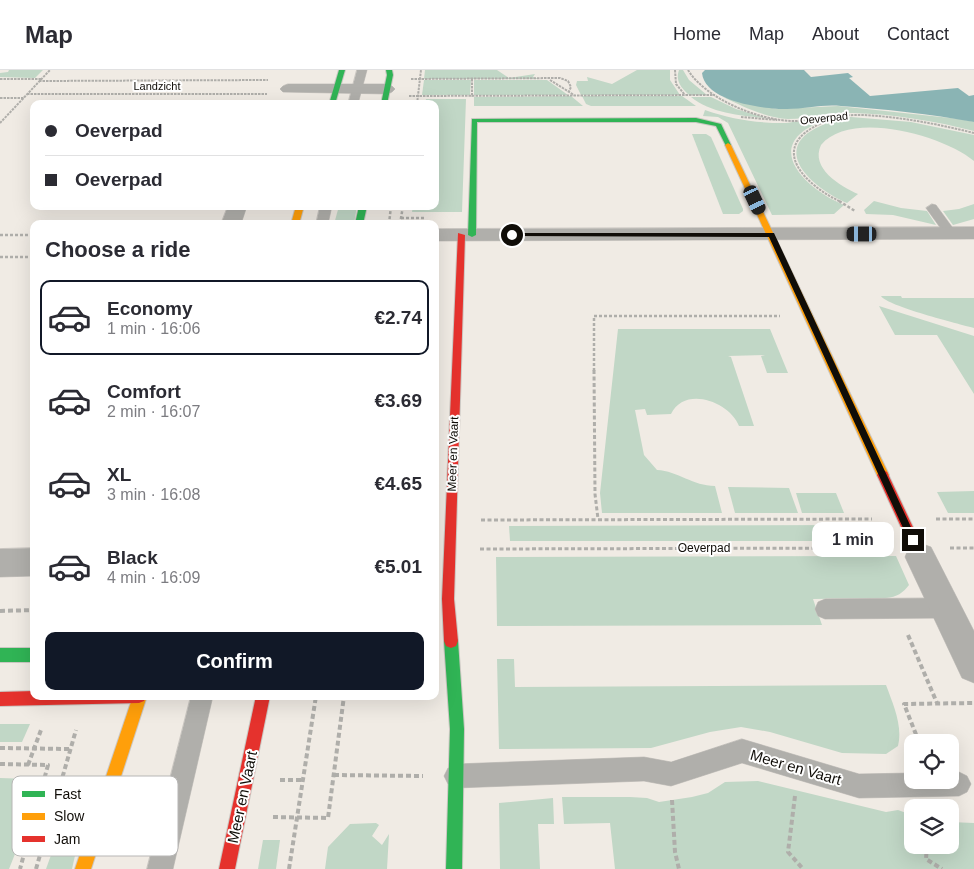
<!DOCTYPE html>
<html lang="en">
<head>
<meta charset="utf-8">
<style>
	body { margin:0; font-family:Helvetica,sans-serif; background:#f2f2f3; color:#2b2b33; height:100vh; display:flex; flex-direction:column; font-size:19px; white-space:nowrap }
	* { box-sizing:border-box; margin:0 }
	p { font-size:16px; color:#7c7c81 }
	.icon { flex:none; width:28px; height:28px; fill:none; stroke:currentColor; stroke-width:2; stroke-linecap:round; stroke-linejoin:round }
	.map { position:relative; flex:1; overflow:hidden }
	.sheet { position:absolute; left:30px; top:150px; width:409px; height:480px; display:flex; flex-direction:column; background:#fff; border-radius:10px; box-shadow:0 5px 20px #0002 }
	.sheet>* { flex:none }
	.hud { position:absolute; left:30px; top:30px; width:409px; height:110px; border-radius:10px; box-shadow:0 5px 20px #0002; display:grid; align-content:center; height:110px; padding:0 15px; background:#fff }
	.controls { position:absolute; left:904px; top:664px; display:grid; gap:10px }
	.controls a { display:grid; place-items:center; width:55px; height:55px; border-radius:10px; background:#fff; box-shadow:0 5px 20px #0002; font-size:25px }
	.end { position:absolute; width:22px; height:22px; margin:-11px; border:6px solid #100d08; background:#fff; box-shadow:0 0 0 2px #fff }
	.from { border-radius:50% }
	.bubble { position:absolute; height:35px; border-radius:10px; background:#fff; box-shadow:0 5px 20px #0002; font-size:16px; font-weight:700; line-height:35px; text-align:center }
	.car { position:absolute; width:15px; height:30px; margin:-15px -8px; border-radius:6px; box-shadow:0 0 4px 1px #0007; background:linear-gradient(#222 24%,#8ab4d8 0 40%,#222 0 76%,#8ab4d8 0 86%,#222 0) }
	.hud b { display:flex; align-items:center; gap:18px; height:48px; font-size:19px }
	.hud b+b { border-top:1px solid #e1e1e2 }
	.hud i { width:12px; height:12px; background:#2b2b33 }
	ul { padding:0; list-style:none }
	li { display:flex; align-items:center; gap:15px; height:75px; margin:0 10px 8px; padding:0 5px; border:2px solid transparent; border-radius:10px }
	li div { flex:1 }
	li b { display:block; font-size:19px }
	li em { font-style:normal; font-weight:700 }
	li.active { border-color:#111827 }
	li>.icon { width:45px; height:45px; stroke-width:1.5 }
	h2 { padding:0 15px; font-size:22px; line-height:60px }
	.primary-button { display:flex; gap:10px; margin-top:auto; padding:10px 15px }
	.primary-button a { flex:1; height:58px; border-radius:10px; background:#111827; color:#fff; font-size:20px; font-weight:700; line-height:58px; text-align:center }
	header { display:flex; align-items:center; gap:30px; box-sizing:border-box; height:70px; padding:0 25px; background:#fff; border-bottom:1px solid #e1e1e2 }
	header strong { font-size:24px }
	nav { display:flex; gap:28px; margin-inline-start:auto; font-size:18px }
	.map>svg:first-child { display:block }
</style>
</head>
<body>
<header>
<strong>Map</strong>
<nav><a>Home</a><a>Map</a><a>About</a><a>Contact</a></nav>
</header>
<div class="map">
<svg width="974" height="799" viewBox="0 0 974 799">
	<rect width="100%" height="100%" fill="#f0ebe4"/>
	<g fill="#c1d7c6">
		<path d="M9,0H43L35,8L0,7V3L8,2Z"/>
		<path d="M425,0H497L509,8L535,4L533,7L539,9H424Z"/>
		<path d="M637,0H670V10L680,25H581L576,15L577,11H588L587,7L612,14Z"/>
		<path d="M679,0H683L689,10L707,25H689C681,18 675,10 679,0Z"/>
		<path d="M424,10H471L470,25H422Z"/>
		<path d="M474,10H547L568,25H474Z"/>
		<path d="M571,26L583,36H474V27Z"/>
		<path d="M582,26H682L696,36H591L586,34Z"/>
		<path d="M691,27H711L736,39L766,48C742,46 710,43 691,27Z"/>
		<path d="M723,27L776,39L838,36L960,49L974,52V61C935,51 893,44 853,43C831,43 810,49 788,49C766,48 742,36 723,27Z"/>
		<path d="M426,29H466L462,142H412L413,136H435V34H425Z"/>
		<path d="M705,40C730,49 756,53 783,53C793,53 809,48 818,53C760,78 809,121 844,135L834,144L772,145L728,53L718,47L703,46Z"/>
		<path d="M851,47L911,52L974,65V91C944,66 851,39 821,75C810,98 840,116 858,124L847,133C811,117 766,77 825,54L819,50Z"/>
		<path d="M692,64H706L711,67L743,139V141L739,144H723Z"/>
		<path d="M874,131L901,138L927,141L936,155L893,145L866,144L864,140Z"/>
		<path d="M974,134V149L953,155L943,141L959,139Z"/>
		<path d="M339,136H357L354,154H334Z"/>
		<path d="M881,226H901L902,228H974V258C959,254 887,236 881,226Z"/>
		<path d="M879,236L974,266V324L937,265H895Z"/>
		<path d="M618,259H770L788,303H767L761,286L765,285L728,286L731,287L754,356H739C730,332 685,315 671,344L647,345L645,339L635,340L644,385L657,400C678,401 693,416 715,416L722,443H602L600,423Z"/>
		<path d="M728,417L789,418L798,443H735Z"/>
		<path d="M974,421V443H948L937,422Z"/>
		<path d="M796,423H836L844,443H802Z"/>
		<path d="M849,455L855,471H510L509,456Z"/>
		<path d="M896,486L909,515C903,523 897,527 886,528L813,529L822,555L497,556L496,487Z"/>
		<path d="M497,589H514L515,617L886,615C893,634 903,656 898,676L886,684L842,683L770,662L741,657L710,662L651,678L499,679Z"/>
		<path d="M0,654H30L22,672H0Z"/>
		<path d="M0,708L31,709L38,726L9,799H0Z"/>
		<path d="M758,711L886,742L898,740L912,745V775H950V752L974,753V799H615L610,753L564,754L562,727H630L647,728L659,732L692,727L708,723L725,712Z"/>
		<path d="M553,728L554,754H538L540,799H500L499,733Z"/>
		<path d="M376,753L379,755L372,766L382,775L389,764L387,799H325L328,777L350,754Z"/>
		<path d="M263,770H280L276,799H258Z"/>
		<path d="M56,771L78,772L72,799H46Z"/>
	</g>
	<path fill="#8ab4b4" d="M705,0H804L811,7L848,3L853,7L849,8L870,26L958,18L969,26L974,25V52C930,44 885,39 841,36C823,34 805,39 787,39C764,39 705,32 702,3Z"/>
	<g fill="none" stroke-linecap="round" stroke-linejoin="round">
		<defs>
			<g id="lane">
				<path d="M357,0H367L358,34H348Z"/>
				<path d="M932,134L936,135L955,161L957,164L955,167H947L926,138Z"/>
				<path d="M320,136H332L328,154H316Z"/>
				<path d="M946,528L953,531L956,538L953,545L946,548L825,549L818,546L815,539L818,532L825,529Z"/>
				<path d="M191,626H213L173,799H147Z"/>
				<path d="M742,669L859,704L912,703V710H950V702H959L967,706L971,714L967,722L959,726L859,728L742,693L671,716L644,711L456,718L448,714L444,706L448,698L456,694L644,687L671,692Z"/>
			</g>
			<g id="street">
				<path d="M288,14H387L392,16L395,19L392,22L387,24L283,22L280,19L283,16Z"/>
				<path d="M228,136H247L241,154H221Z"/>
				<path d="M974,157V169L435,171V159Z"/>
				<path d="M920,473L931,477L974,561V613L962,608L905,487L909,477Z"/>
				<path d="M34,478V506L0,507V479Z"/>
			</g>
			<g id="fast">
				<path d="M339,0H345L335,34H329Z"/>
				<path d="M386,0H392L393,5L387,34H381L387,5Z"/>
				<path d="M696,48L721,54L731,75L730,76H726L716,56L696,52H477L476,165L472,167L468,165L472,49Z"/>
				<path d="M359,136H367L363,154H355Z"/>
				<path d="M451,564L456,566L458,571L464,659L462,799H446L450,659L444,571L446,566Z"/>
				<rect x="0" y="578" width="34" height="14"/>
			</g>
			<g id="slow">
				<path d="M728,73L731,75L889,405L887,408H879L877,405L725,75Z"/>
				<path d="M296,136H304L299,154H291Z"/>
				<path d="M133,626H147L91,799H75Z"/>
			</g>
			<g id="jam">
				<path d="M458,163L465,165L454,529L458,571L456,576L451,578L446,576L444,571L442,529Z"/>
				<path d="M883,400L887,402L919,470L917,474L913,475L909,474L907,470L877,405L879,402Z"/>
				<path d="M34,621V626H146L144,631L139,633L0,636V622Z"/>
				<path d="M256,626H270L235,799H219Z"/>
			</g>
		</defs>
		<use href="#lane" stroke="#cbc7c2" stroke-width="1"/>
		<use href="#street" stroke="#cbc7c2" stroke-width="1"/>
		<use href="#fast" stroke="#cbc7c2" stroke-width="2"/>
		<use href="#slow" stroke="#cbc7c2" stroke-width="2"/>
		<use href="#jam" stroke="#cbc7c2" stroke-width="2"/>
		<g stroke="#afaeaa" stroke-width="2" stroke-dasharray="2.5 1" stroke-linecap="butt">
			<path d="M675,0L676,14L685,25"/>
			<path d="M688,0C706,29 758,50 792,51C816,51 840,44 864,45C901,47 938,54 974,63"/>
			<path d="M0,9H41"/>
			<path d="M411,9L560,8L568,11L571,17L569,21"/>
			<path d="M472,9V27"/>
			<path d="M550,10L574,25"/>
			<path d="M39,11L268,10"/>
			<path d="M27,24H267"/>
			<path d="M409,26L715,25"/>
			<path d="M0,28H24"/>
			<path d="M417,34L421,0"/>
			<path d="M741,47L777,50"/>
			<path d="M814,49L822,53C766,77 805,115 841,132"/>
			<path d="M0,53L50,0"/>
		</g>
		<g stroke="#afaeaa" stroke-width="2.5" stroke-dasharray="3 2" stroke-linecap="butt">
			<path d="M839,131L855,141"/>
			<path d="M401,148H425"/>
			<path d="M389,154L391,136"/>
			<path d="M400,154L403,136"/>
			<path d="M0,165H34"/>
			<path d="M0,187H34"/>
			<path d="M594,301V246H780"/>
		</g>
		<g stroke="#afaeaa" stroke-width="3" stroke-dasharray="4 2.5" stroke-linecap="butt">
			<path d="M594,300L595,424L598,449"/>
			<path d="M936,449H974"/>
			<path d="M481,450L872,449"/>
			<path d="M950,478H974"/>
			<path d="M480,479L883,478"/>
		</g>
		<g stroke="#afaeaa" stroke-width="4" stroke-dasharray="5 3" stroke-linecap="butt">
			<path d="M0,541L34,540"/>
			<path d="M908,565L937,633"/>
			<path d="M919,672L904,634L974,633"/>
			<path d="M0,678L69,679"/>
			<path d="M0,694L48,695L20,799"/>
			<path d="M28,695L41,660"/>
			<path d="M334,705L423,706"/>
			<path d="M62,710H77"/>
			<path d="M280,710H303"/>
			<path d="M795,726L788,782L803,799"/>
			<path d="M672,730L675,782L679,799"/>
			<path d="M273,747L328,748L344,626"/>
			<path d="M35,748H64"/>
			<path d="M927,775L926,789L942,799"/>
			<path d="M36,799L76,660"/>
			<path d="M289,799L316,626"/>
		</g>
		<use href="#lane" fill="#b0afab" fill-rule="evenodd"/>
		<use href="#street" fill="#b0afab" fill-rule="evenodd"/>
		<use href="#fast" fill="#30b455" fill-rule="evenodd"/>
		<use href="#slow" fill="#ff9f0a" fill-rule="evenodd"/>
		<use href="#jam" fill="#e5322d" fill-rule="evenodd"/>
	</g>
	<path fill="#100d08" d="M512,163H774L917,470L916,473H910L769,167L510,166Z"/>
	<g text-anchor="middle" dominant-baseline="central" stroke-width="4" stroke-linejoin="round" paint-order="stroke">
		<g font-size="11" fill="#100d08" stroke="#fff">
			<text x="157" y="16">Landzicht</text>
			<text transform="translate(824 48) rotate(-6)">Oeverpad</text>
		</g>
		<g font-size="12" fill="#100d08" stroke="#fff">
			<text transform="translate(453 384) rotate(-88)">Meer en Vaart</text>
			<text x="704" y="478">Oeverpad</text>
		</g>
		<g font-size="15" fill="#100d08" stroke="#fff">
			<text transform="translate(796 697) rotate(16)">Meer en Vaart</text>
			<text transform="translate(242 727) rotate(-78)">Meer en Vaart</text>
		</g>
	</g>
	<rect x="12" y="706" width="166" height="80" rx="8" fill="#fff" stroke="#b7b6b5" stroke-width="1"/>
	<rect x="22" y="721" width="23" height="6" fill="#30b455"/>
	<rect x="22" y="743" width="23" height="7" fill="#ff9f0a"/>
	<rect x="22" y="766" width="23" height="6" fill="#e5322d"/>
	<g font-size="14" fill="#100d08">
		<text x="54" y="729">Fast</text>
		<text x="54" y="751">Slow</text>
		<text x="54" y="774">Jam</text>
	</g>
</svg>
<div class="controls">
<a><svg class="icon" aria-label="locate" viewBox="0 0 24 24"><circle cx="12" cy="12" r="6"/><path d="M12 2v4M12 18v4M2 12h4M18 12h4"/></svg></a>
<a><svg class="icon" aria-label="layers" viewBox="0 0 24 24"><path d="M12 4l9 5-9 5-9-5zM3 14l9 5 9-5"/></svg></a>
</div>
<i class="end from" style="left:512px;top:165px"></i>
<i class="end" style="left:913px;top:470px"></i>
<div class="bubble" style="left:812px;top:452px;width:82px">1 min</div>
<i class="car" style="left:755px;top:130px;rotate:155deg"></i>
<i class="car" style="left:862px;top:164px;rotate:270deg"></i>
<div class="hud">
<b><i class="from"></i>Oeverpad</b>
<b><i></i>Oeverpad</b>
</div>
<section class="sheet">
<h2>Choose a ride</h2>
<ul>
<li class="active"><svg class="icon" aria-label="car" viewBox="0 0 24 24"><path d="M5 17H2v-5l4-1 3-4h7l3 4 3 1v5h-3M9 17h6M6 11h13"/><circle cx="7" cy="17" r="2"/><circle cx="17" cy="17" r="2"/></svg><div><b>Economy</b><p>1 min · 16:06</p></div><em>€2.74</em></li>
<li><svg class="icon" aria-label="car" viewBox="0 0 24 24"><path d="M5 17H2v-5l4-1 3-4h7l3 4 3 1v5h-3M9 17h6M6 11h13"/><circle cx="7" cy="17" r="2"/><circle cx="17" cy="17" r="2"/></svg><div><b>Comfort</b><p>2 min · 16:07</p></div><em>€3.69</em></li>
<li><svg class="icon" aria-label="car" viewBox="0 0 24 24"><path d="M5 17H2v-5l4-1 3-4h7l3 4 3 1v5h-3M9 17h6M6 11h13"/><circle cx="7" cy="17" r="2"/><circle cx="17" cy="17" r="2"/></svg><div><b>XL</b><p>3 min · 16:08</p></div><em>€4.65</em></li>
<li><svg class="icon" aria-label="car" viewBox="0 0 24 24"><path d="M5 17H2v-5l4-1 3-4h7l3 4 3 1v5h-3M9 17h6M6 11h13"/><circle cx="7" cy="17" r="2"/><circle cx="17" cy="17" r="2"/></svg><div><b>Black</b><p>4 min · 16:09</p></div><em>€5.01</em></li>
</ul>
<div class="primary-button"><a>Confirm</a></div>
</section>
</div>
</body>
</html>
